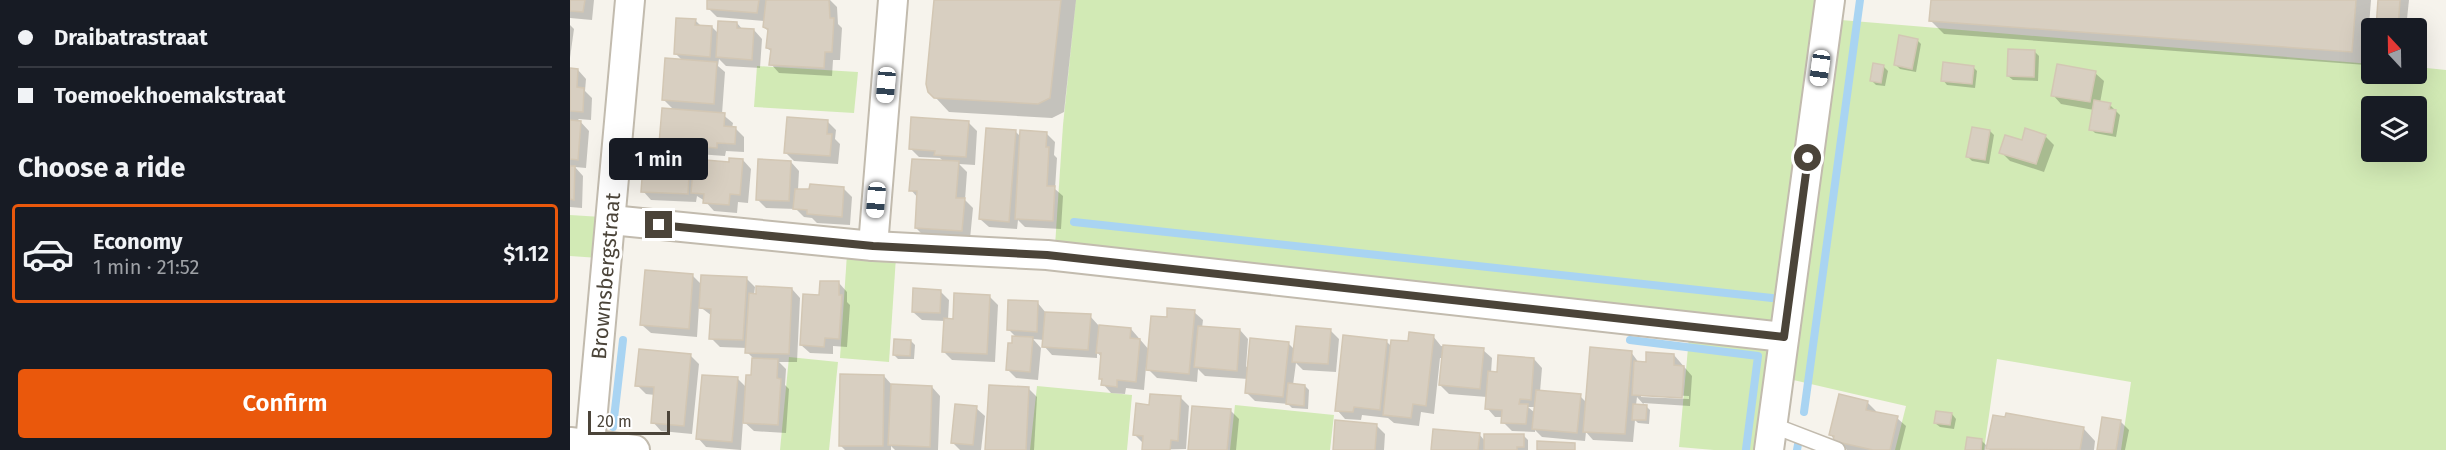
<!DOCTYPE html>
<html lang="en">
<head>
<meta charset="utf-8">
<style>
	body { margin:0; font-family:"Fira Sans",sans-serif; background:#20242c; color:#f1f3f6; height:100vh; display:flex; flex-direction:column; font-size:22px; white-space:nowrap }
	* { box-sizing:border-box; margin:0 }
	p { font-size:20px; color:#9ea1a6 }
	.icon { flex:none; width:33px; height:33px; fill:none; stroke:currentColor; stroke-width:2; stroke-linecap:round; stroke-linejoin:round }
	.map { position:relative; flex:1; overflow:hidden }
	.details { display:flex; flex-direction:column; background:#171b24; width:570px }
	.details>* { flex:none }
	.guide { display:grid; align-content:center; height:132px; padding:0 18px; background:#171b24 }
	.needle { width:39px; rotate:338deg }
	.controls { position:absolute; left:1791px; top:18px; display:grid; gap:12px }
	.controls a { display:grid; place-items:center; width:66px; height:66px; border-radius:6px; background:#171b24; box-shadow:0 6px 24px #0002; font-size:30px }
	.scale { position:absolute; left:18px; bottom:15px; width:82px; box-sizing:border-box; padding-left:6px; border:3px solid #4b4439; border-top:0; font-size:16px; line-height:21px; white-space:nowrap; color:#4b4439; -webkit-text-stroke:4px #fff; paint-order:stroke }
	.end { position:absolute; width:27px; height:27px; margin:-14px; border:8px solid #4b4439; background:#fff; box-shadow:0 0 0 3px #fff }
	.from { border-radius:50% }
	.bubble { position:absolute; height:42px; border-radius:6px; background:#171b24; box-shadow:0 6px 24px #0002; font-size:20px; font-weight:600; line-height:42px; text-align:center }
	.car { position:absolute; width:18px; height:36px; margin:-18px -9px; border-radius:8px; box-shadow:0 0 4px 2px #0007; background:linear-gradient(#fff 24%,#345 0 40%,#fff 0 76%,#345 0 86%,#fff 0) }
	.guide b { display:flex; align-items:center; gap:21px; height:57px; font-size:22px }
	.guide b+b { border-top:2px solid #363941 }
	.guide i { width:15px; height:15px; background:#f1f3f6 }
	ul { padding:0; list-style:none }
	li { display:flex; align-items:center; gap:18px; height:99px; margin:0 12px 9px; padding:0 6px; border:3px solid transparent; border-radius:6px }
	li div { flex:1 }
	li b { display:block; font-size:22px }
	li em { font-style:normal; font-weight:600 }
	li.current { border-color:#ea580c }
	li>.icon { width:54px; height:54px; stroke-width:1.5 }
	h2 { padding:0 18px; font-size:27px; line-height:72px }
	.primary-button { display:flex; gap:12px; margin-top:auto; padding:12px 18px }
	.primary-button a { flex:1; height:69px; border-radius:6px; background:#ea580c; color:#fff; font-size:24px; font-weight:600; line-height:69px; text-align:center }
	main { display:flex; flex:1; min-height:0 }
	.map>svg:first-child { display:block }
</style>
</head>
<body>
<main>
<section class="details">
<div class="guide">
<b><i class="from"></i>Draibatrastraat</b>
<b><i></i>Toemoekhoemakstraat</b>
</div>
<h2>Choose a ride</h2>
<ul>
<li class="current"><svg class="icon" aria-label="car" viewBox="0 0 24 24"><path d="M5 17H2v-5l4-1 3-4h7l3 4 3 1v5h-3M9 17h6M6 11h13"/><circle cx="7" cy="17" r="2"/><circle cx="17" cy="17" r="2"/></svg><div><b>Economy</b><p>1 min · 21:52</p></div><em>$1.12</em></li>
</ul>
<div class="primary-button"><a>Confirm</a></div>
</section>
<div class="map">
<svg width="1876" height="450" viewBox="0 0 1876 450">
	<rect width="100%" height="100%" fill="#f6f3ec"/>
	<g fill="#d2eab5" fill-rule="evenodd">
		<path d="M506,0H1252L1209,314L1199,322L485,246L493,125Z"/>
		<path d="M1271,20L1801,64L1802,74H1846L1847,67L1876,70V450H1551L1561,382L1427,359L1414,450H1325L1336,406L1219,379ZM1802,106H1846V152H1802Z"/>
		<path d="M187,66L288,72L284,113L184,107Z"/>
		<path d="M0,215L32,217L29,258L0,256Z"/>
		<path d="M277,254L326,257L319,362L270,358Z"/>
		<path d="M1119,337L1201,349L1191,450H1144L1109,447Z"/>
		<path d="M219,357L268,362L259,450H210Z"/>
		<path d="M467,386L562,395L557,450H460Z"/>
		<path d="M665,405L764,415L760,450H660Z"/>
	</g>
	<g fill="#0003" fill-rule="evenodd">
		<path d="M0,0H24L22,20L0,18Z"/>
		<path d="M139,0H260L267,7L268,24L272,28L270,60H263L262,76L209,73L201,64L202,52L197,48L199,32L194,27L195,21L147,17L138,8Z"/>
		<path d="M366,0H506L494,112L482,118L379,112L365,97Z"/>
		<path d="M1362,0H1801L1796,65L1374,34L1360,20Z"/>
		<path d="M1810,0H1839L1836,28H1807Z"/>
		<path d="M125,20L131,26L142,27L149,34L167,23L173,30H184L192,39L190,68L156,66L149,59L148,66L155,72L152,114L163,123L162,128L166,129L174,137V152L156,151L155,156L100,152L91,143L105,111L93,99L113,61L106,54Z"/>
		<path d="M0,25L4,29L0,58Z"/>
		<path d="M1347,40L1351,44L1346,72L1330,69L1326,65Z"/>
		<path d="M1464,51L1469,56L1468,81L1443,80L1438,76Z"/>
		<path d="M1313,66L1318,71L1315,86L1306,85L1302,81Z"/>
		<path d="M1403,67L1407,71L1405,88L1377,85L1373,80Z"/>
		<path d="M0,70H8L16,79L15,91L22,98L21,120L8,119L19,131L16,168L5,167L13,176L12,208L0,207Z"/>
		<path d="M1525,73L1534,81L1530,103L1540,105L1550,115L1546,137L1525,133L1521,129L1524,110L1491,104L1483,95Z"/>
		<path d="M257,121L266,130L265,139L270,144L268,164L224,161L215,152Z"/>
		<path d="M398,122L407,131L405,165L389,164L397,172L395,200L403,208L400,239L355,237L346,228L348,198L341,190L374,162L370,158L349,157L340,148Z"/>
		<path d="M1420,131L1424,135L1419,164L1402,161L1398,157Z"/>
		<path d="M446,132L451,137L476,133L485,142L484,155L487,158L485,189L493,196L491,229L455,227L448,220L447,229L419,227L410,219Z"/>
		<path d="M1475,136L1484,145L1474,172L1440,161L1431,152L1453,142Z"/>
		<path d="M120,157L124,161L160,164L173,160L181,169L178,203L168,202L167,213L144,211L135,201L127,196L126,202L81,200L73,191Z"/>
		<path d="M221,162L229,171L228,190L274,189L282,197L280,225L247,223L242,218L234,217L226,209L196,208L187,199Z"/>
		<path d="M122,275L132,285L176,278L185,287L184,295L222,289L230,298L227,362H209L216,369L215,385L219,389L216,433L184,431L173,421L171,450L136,447L128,438L168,379L177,388L182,376L183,358L177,352V348L150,347L141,338L142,316L129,306L127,337L81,333L72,325Z"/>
		<path d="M269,283L277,292V302L280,305L277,347L263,346V354L240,353L231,345L250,297Z"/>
		<path d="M370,291L379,300L378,320H385L419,296L428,305L425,362L382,360L374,352L375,321L352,320L343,312Z"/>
		<path d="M467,302L476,313L520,316L529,326L561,329L580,351L598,319L624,312L633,320L632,328L670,330L678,339L676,367L718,343L725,350L760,330L769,339L766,372L733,370L726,363L723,385L735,386L739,390L738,409L722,408L718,404L685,401L676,392L678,379L635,376L628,369L627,382L587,378L576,367L574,390L556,388L555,394L541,393L533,384L530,378L532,358L527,352V358L482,355L474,346V340L463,339L471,348L468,380L446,378L438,370L447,338L439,330Z"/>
		<path d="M863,336L871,346L913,350L922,358L921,373H928L964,359L972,368L970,392L1010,396L1017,403L1061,352L1069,363H1077L1104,355L1122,376L1120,406L1073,403L1080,410L1079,424L1068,423L1065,420L1063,442L1023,440L1016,432L1015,441L972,437L965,430V432L942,431L933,422V417H925L917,408V397L879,394L870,385L873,358H870L864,414L851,412L849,426L824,423L818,418L792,415L791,420L775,419L767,410L816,341L822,347ZM1071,394L1119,396V399L1071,397ZM1067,397L1075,406L1066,405ZM958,407H965V413Z"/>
		<path d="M341,341L345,345L344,359H328L324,355Z"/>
		<path d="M120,355L129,364L122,434L91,431L83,422L85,395L76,394L67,385Z"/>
		<path d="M314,376L322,385L362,387L370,396L368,450H325L321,446V450H275L270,445Z"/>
		<path d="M458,388L467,397L464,450H417Z"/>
		<path d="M610,397L619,406L616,449L574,450V444L565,435L581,406Z"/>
		<path d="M1297,402L1306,411L1305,413L1327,418L1336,426L1330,450H1277L1265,441L1261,435Z"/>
		<path d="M406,408L415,416L411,450H390L383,443Z"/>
		<path d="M660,410L669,419L666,450H620Z"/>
		<path d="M1382,414L1386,419L1384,429L1370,427L1365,423Z"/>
		<path d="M1550,421L1559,430L1555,450H1528Z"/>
		<path d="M806,425L815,434L814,450H764Z"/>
		<path d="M1514,429L1525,441L1524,450H1420L1416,446L1415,450H1397L1412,441L1418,447Z"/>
		<path d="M909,434L915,441L954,436L958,440V450H862Z"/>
	</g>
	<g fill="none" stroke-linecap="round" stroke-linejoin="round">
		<g stroke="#a9d4f2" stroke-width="8">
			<path d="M504,222L1202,298"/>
			<path d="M1060,340L1188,356L1176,449"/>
			<path d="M1234,412L1290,0"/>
			<path d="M43,427L53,340"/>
			<path d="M1227,450L1229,439"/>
		</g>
	</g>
	<g fill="#d8cfc1" stroke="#d3c7b4" stroke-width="1.5">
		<path d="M0,0H15L13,12L0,11Z"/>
		<path d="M137,0H189L187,13L137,9Z"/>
		<path d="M196,0H259L260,18H264L262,52H255L254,68L199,65L201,49L196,48L198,29L193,27Z"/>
		<path d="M364,0H491L480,98L468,104L364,98L358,92L356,84Z"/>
		<path d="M1361,0H1786L1782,52L1359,21Z"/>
		<path d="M1808,0H1830L1828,28H1806Z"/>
		<path d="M106,18L126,19L125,25L142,26L140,57L104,54Z"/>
		<path d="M148,21L167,22V28L184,29L182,60L146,57Z"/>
		<path d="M1329,35L1348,39L1342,69L1324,65Z"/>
		<path d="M1438,49L1465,50L1464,77L1437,76Z"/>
		<path d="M95,58L147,62L144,104L92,100Z"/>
		<path d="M1373,62L1404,66L1402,84L1371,81Z"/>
		<path d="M1303,63L1314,65L1311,83L1300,81Z"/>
		<path d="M1487,64L1526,71L1520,102L1481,96Z"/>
		<path d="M0,68L8,69L7,87L14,88L13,112L0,111Z"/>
		<path d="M1524,100L1541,103L1539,109L1546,110L1542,133L1519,130Z"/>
		<path d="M92,108L155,113L154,126L166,127L165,144L147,143V148L89,144Z"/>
		<path d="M217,117L258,120L257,134H262L260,156L214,153Z"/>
		<path d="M341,117L399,121L396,157L364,155L365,151L339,149Z"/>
		<path d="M0,120L11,121L8,160L0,159Z"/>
		<path d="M1402,127L1420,130L1415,160L1396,157Z"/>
		<path d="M416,128L446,130L439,222L409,219Z"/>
		<path d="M1455,128L1476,135L1466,164L1429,153L1435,135L1452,140Z"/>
		<path d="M450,130L477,132L476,147H479L477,186H485L483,221L445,219Z"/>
		<path d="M74,152L120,155L118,194L71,192Z"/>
		<path d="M159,158L173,159L170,195L160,194L159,205L133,203L134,194L121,193L124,159L159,162Z"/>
		<path d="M188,159L221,161L219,201L186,200Z"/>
		<path d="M342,159L389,161L386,198H395L392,231L345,228L347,191H339Z"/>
		<path d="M0,166H5L4,200L0,199Z"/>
		<path d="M240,184L274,187L272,217L237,214V210L223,209L225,189H239Z"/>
		<path d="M75,270L123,274L119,329L70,325Z"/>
		<path d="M131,275L177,277L173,340L139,339L141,309L129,308Z"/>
		<path d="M250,281H269V295H272L269,339L255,338L254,347L230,345L233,294L249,295Z"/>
		<path d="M186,286L222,288L219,354L175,353L179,293L186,294Z"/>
		<path d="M343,288L371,290L370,313L342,312Z"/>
		<path d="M384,293L420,295L417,354L372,352L374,318L383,319Z"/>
		<path d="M438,300L468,301L467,332L437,330Z"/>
		<path d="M597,308L625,310L619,374L576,370L581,316L597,317Z"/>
		<path d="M475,312L521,314L518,350L472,347Z"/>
		<path d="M529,325L561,328L560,338L570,339L566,382L547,380V387L531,385L532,379H529L531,353H526Z"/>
		<path d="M628,326L670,329L667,371L624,367Z"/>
		<path d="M726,326L761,329L758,364L722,362Z"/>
		<path d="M839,332L864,335L856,406L843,404L841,418L813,415L821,340L838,341Z"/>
		<path d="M773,335L817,340L810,410L784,407L783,412L765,411Z"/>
		<path d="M442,336L463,337L460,372L436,370L438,343H442Z"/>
		<path d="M680,338L719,342L713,397L675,393Z"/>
		<path d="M324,339L341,340L340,356L323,355Z"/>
		<path d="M873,345L914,348L910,389L869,385Z"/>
		<path d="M1020,347L1062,351L1055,434L1013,432Z"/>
		<path d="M69,349L121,354L114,426L81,423L84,387L65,386Z"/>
		<path d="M1076,352L1104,354V365L1114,366L1112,398L1062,395L1064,361L1076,362Z"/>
		<path d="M928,355L964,358L961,400L950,399L949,404H958L956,424L931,423L932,410L915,409L918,371L927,372Z"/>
		<path d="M182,358L208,359L207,378L211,379L208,425L173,423L176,375H181Z"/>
		<path d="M270,374L314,375L313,446H269Z"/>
		<path d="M132,375L168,377L162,442L126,439Z"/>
		<path d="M718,383L735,385L734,406L716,404Z"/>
		<path d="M321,384L362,386L360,447L318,445Z"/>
		<path d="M419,385L459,387L456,450H415Z"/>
		<path d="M966,390L1011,394L1007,433L962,429Z"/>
		<path d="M580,394L611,396L608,441L601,440L600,450H572L573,436L563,435L566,403L579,405Z"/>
		<path d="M1269,394L1298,401L1296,410L1328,416L1320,450H1303L1263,441L1264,436L1259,435Z"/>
		<path d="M385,404L407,406L403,445L381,443Z"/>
		<path d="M1063,404L1077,405L1076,420H1062Z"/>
		<path d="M622,406L661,409L657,450H618Z"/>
		<path d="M1366,411L1382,413L1380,425L1364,423Z"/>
		<path d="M1436,413L1514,427L1510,450L1416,449L1423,415L1435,417Z"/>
		<path d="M1532,417L1551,420L1546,450H1527Z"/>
		<path d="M765,420L807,424L805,450H763Z"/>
		<path d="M863,429L910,433L908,450H861Z"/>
		<path d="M914,434H954V447H947V450H914Z"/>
		<path d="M1397,437L1412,439L1411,450H1395Z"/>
		<path d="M967,441L1005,443V450H967Z"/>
	</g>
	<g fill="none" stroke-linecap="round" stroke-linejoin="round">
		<defs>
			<path id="lane" d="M1202,425L1267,450"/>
			<g id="street">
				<path d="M41,220L303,246L477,255L1214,337"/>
				<path d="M303,246L323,0"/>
				<path d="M0,442L65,450"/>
				<path d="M20,444L60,0"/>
				<path d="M1199,450L1260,0"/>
			</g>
		</defs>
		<use href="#lane" stroke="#c2bbae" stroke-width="18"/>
		<use href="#street" stroke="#c2bbae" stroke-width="32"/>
		<use href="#lane" stroke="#fff" stroke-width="15"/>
		<use href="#street" stroke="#fff" stroke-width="28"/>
	</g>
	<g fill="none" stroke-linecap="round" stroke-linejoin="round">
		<path stroke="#4b4439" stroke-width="8" d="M89,225L303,246L477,255L1214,337L1238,158"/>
	</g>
	<g text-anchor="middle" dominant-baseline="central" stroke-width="6" stroke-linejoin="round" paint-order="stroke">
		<g font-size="21" fill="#4b4439" stroke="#fff">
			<text transform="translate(36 276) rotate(-85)">Brownsbergstraat</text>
		</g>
	</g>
</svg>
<div class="controls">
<a><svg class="needle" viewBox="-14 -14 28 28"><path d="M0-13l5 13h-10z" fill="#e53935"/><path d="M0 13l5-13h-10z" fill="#9ea1a6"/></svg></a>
<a><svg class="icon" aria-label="layers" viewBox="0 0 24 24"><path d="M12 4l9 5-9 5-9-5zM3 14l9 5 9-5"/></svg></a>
</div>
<div class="scale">20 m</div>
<i class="end from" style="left:1238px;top:158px"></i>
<i class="end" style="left:89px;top:225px"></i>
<div class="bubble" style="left:39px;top:138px;width:99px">1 min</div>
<i class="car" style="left:1250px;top:68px;rotate:188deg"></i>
<i class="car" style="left:316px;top:85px;rotate:185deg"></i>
<i class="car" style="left:306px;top:200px;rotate:185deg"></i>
</div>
</main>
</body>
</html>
